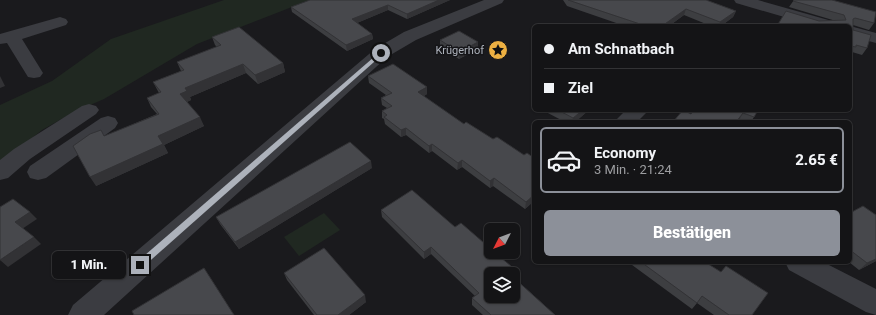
<!DOCTYPE html>
<html lang="de">
<head>
<meta charset="utf-8">
<style>
	body { margin:0; font-family:Roboto,sans-serif; background:#1d1d1f; color:#f1f3f6; height:100vh; display:flex; flex-direction:column; font-size:15px; white-space:nowrap }
	* { box-sizing:border-box; margin:0 }
	p { font-size:13px; color:#9d9ea1 }
	.icon { flex:none; width:22px; height:22px; fill:none; stroke:currentColor; stroke-width:2; stroke-linecap:round; stroke-linejoin:round }
	.map { position:relative; flex:1; overflow:hidden }
	.details { position:absolute; left:532px; top:120px; width:320px; height:144px; display:flex; flex-direction:column; background:#141416; border-radius:6px; box-shadow:0 1px 3px #0004,0 0 0 1px #333335 }
	.details>* { flex:none }
	.guide { position:absolute; left:532px; top:24px; width:320px; height:88px; border-radius:6px; box-shadow:0 1px 3px #0004,0 0 0 1px #333335; display:grid; align-content:center; height:88px; padding:0 12px; background:#141416 }
	.needle { width:26px; rotate:228deg }
	.controls { position:absolute; left:484px; top:223px; display:grid; gap:8px }
	.controls a { display:grid; place-items:center; width:36px; height:36px; border-radius:6px; background:#141416; box-shadow:0 1px 3px #0004,0 0 0 1px #333335; font-size:20px }
	.end { position:absolute; width:18px; height:18px; margin:-9px; border:5px solid #adb2bb; background:#111; box-shadow:0 0 0 2px #111 }
	.from { border-radius:50% }
	.bubble { position:absolute; height:28px; border-radius:6px; background:#141416; box-shadow:0 1px 3px #0004,0 0 0 1px #333335; font-size:13px; font-weight:800; line-height:28px; text-align:center }
	.guide b { display:flex; align-items:center; gap:14px; height:38px; font-size:15px }
	.guide b+b { border-top:1px solid #333335 }
	.guide i { width:10px; height:10px; background:#f1f3f6 }
	ul { padding:7px 0 0; list-style:none }
	li { display:flex; align-items:center; gap:12px; height:66px; margin:0 8px 6px; padding:0 4px; border:2px solid #333335; border-radius:6px }
	li div { flex:1 }
	li b { display:block; font-size:15px }
	li em { font-style:normal; font-weight:800 }
	li.selected { border-color:#8c9099 }
	li>.icon { width:36px; height:36px; stroke-width:1.5 }
	.cta { display:flex; gap:8px; margin-top:auto; padding:8px 12px }
	.cta a { flex:1; height:46px; border-radius:6px; background:#8c9099; color:#fff; font-size:16px; font-weight:800; line-height:46px; text-align:center }
	.map>svg:first-child { display:block }
</style>
</head>
<body>
<div class="map">
<svg width="876" height="315" viewBox="0 0 876 315">
	<rect width="100%" height="100%" fill="#1a1a1d"/>
	<g fill="#202821">
		<path d="M224,0H310L197,44L104,99L74,112L42,130L0,164V105L52,81L111,39Z"/>
		<path d="M324,213L340,230L299,256L284,237Z"/>
	</g>
	<g fill="none" stroke-linecap="round" stroke-linejoin="round">
		<g fill="#3b3c41" fill-rule="evenodd">
			<path d="M484,0H504L502,3L416,40L387,57L104,315H68L73,305L375,49L404,32Z"/>
			<path d="M734,0H758L839,23L841,26H815L736,3Z"/>
			<path d="M60,17L66,19L68,22L66,25L22,39L43,73L40,77L34,78L28,77L7,43L0,44V34Z"/>
			<path d="M850,26L876,33V43L850,36Z"/>
			<path d="M89,104L96,106L99,110L96,114L30,159L8,178L0,180V160L14,149L82,106Z"/>
			<path d="M626,110H649L637,122H614Z"/>
			<path d="M108,116L115,118L118,123L115,128L46,178L38,180L30,178L27,172L30,166L101,118Z"/>
			<path d="M785,262H823L876,289V315L866,312L789,270Z"/>
		</g>
	</g>
	<g fill="#3d3e41">
		<path d="M450,0L407,19L388,10L357,23L372,34L373,39L347,51L292,12L291,7Z"/>
		<path d="M563,0H706L736,11L733,17L721,26H711L684,15L669,26H625L567,6Z"/>
		<path d="M794,0L874,23L869,30L853,25V30L867,48L862,55L852,52L851,54H850V26L819,21H836L789,7Z"/>
		<path d="M212,37L283,63L285,72L258,84L246,73L190,97L191,100L187,102L204,126L164,145L168,153L96,186L105,136L157,114L151,107L147,98L159,93L153,82L181,71L177,62L217,47L215,45Z"/>
		<path d="M440,40L478,49L459,59L440,47Z"/>
		<path d="M368,76L427,94L424,96L534,201L525,209L493,186L490,188L462,167L457,170L432,151L429,153L406,135L401,137L385,124L384,119L382,118V111L387,108L382,105L381,98L386,95L369,83Z"/>
		<path d="M546,110H589L575,122H565L546,112Z"/>
		<path d="M758,110L751,122H743L739,120L691,114Z"/>
		<path d="M372,168L239,249L220,224L216,217Z"/>
		<path d="M381,210L509,273L555,315H483L472,305V298L475,296L431,254L424,259L382,217Z"/>
		<path d="M850,213L876,215V261L859,270L849,262H850Z"/>
		<path d="M628,262H705L752,315H714L697,303L692,309Z"/>
		<path d="M284,273L366,302L349,315H314L287,280Z"/>
	</g>
	<g fill="#323235">
		<path d="M439,0H450L407,19V14Z"/>
		<path d="M388,5V10L352,25V19Z"/>
		<path d="M686,9L684,15L669,26H662Z"/>
		<path d="M736,11L733,17L721,26H719L720,22Z"/>
		<path d="M372,34L373,39L347,51L346,45Z"/>
		<path d="M478,42V49L459,59V52Z"/>
		<path d="M283,63L285,72L258,84L255,75Z"/>
		<path d="M243,64L246,73L190,97L191,100L184,103L180,94L185,88Z"/>
		<path d="M0,76L5,86L0,88Z"/>
		<path d="M427,87V94L419,99L418,92Z"/>
		<path d="M583,110H589L575,122H572L573,118Z"/>
		<path d="M743,113L738,122H736Z"/>
		<path d="M200,117L204,126L164,145L168,153L96,186L90,177L158,136Z"/>
		<path d="M406,128V135L401,137V130Z"/>
		<path d="M432,144V151L429,153V146Z"/>
		<path d="M462,160V167L457,170L458,163Z"/>
		<path d="M371,161L372,168L239,249L235,242Z"/>
		<path d="M494,178L493,186L490,188V181Z"/>
		<path d="M534,195V201L525,209L526,202Z"/>
		<path d="M30,212L37,219L22,229L15,222Z"/>
		<path d="M34,237L41,244L8,267L0,260Z"/>
		<path d="M431,247V254L424,259V252Z"/>
		<path d="M876,259V261L859,270L867,263Z"/>
		<path d="M511,266L509,273L508,274L506,270Z"/>
		<path d="M365,295L366,302L349,315H338Z"/>
	</g>
	<g fill="#47484c" stroke="#323235">
		<path d="M310,0H439L407,14L388,5L352,19L372,34L346,45L291,7Z"/>
		<path d="M568,0H706L736,11L720,22L686,9L662,26H646Z"/>
		<path d="M794,0H832L876,12L874,23L855,18L853,19V30L871,35L867,48L856,45V47L850,46V26H777L786,11L819,21L846,20L844,15L793,1Z"/>
		<path d="M239,27L283,63L255,75L243,64L185,88L187,91L180,94L200,117L158,136L163,144L90,177L73,146L90,134L101,130L104,136L159,114L147,98L161,92L153,82L184,70L177,62L221,45L212,37Z"/>
		<path d="M459,31L478,42L459,52L440,40Z"/>
		<path d="M393,64L427,87L418,92L464,124L466,122L493,139L497,137L524,155L527,153L534,158V195L526,202L494,178L490,181L462,160L458,163L432,144L429,146L406,128L401,130L384,117L387,115L382,111L392,106L381,98L392,93L368,76Z"/>
		<path d="M558,110H583L573,118Z"/>
		<path d="M683,110L691,114L694,110H758L754,117L743,113L736,122H673Z"/>
		<path d="M350,142L371,161L235,242L216,217Z"/>
		<path d="M412,190L455,227L461,223L491,249V252H494L511,266L506,270L510,274H491V296H513V277L555,315H491L472,298L479,293L431,247L424,252L381,210Z"/>
		<path d="M13,199L30,212L15,222L34,237L0,260V207Z"/>
		<path d="M863,206L876,215V259L867,263L850,250V213Z"/>
		<path d="M324,248L365,295L338,315H317L284,273Z"/>
		<path d="M641,262H705L721,272L726,266L768,293L752,315H729L702,296L697,303Z"/>
		<path d="M204,268L234,315H134L132,311Z"/>
	</g>
	<path fill="#adb2bb" d="M381,51L383,54L143,267H137V262Z"/>
	<defs>
		<symbol id="sight-disc" viewBox="-11 -11 22 22"><circle r="9.5" fill="#edb042" stroke="#151518"/><path d="M0-6L1.8-2.2L6-1.7L2.9 1.2L3.7 5.4L0 3.3L-3.7 5.4L-2.9 1.2L-6-1.7L-1.8-2.2Z" fill="#111"/></symbol>
	</defs>
	<g fill-rule="evenodd">
		<use href="#sight-disc" x="487" y="39" width="22" height="22"/>
	</g>
	<g text-anchor="middle" dominant-baseline="central" stroke-width="3" stroke-linejoin="round" paint-order="stroke">
		<g font-size="11" fill="#adb2bb" stroke="#151518" text-anchor="end">
			<text x="484" y="50">Krügerhof</text>
		</g>
	</g>
</svg>
<div class="controls">
<a><svg class="needle" viewBox="-14 -14 28 28"><path d="M0-13l5 13h-10z" fill="#e53935"/><path d="M0 13l5-13h-10z" fill="#9d9ea1"/></svg></a>
<a><svg class="icon" aria-label="layers" viewBox="0 0 24 24"><path d="M12 4l9 5-9 5-9-5zM3 14l9 5 9-5"/></svg></a>
</div>
<i class="end from" style="left:381px;top:53px"></i>
<i class="end" style="left:140px;top:265px"></i>
<div class="bubble" style="left:52px;top:251px;width:74px">1 Min.</div>
<div class="guide">
<b><i class="from"></i>Am Schnatbach</b>
<b><i></i>Ziel</b>
</div>
<section class="details">
<ul>
<li class="selected"><svg class="icon" aria-label="car" viewBox="0 0 24 24"><path d="M5 17H2v-5l4-1 3-4h7l3 4 3 1v5h-3M9 17h6M6 11h13"/><circle cx="7" cy="17" r="2"/><circle cx="17" cy="17" r="2"/></svg><div><b>Economy</b><p>3 Min. · 21:24</p></div><em>2.65 €</em></li>
</ul>
<div class="cta"><a>Bestätigen</a></div>
</section>
</div>
</body>
</html>
